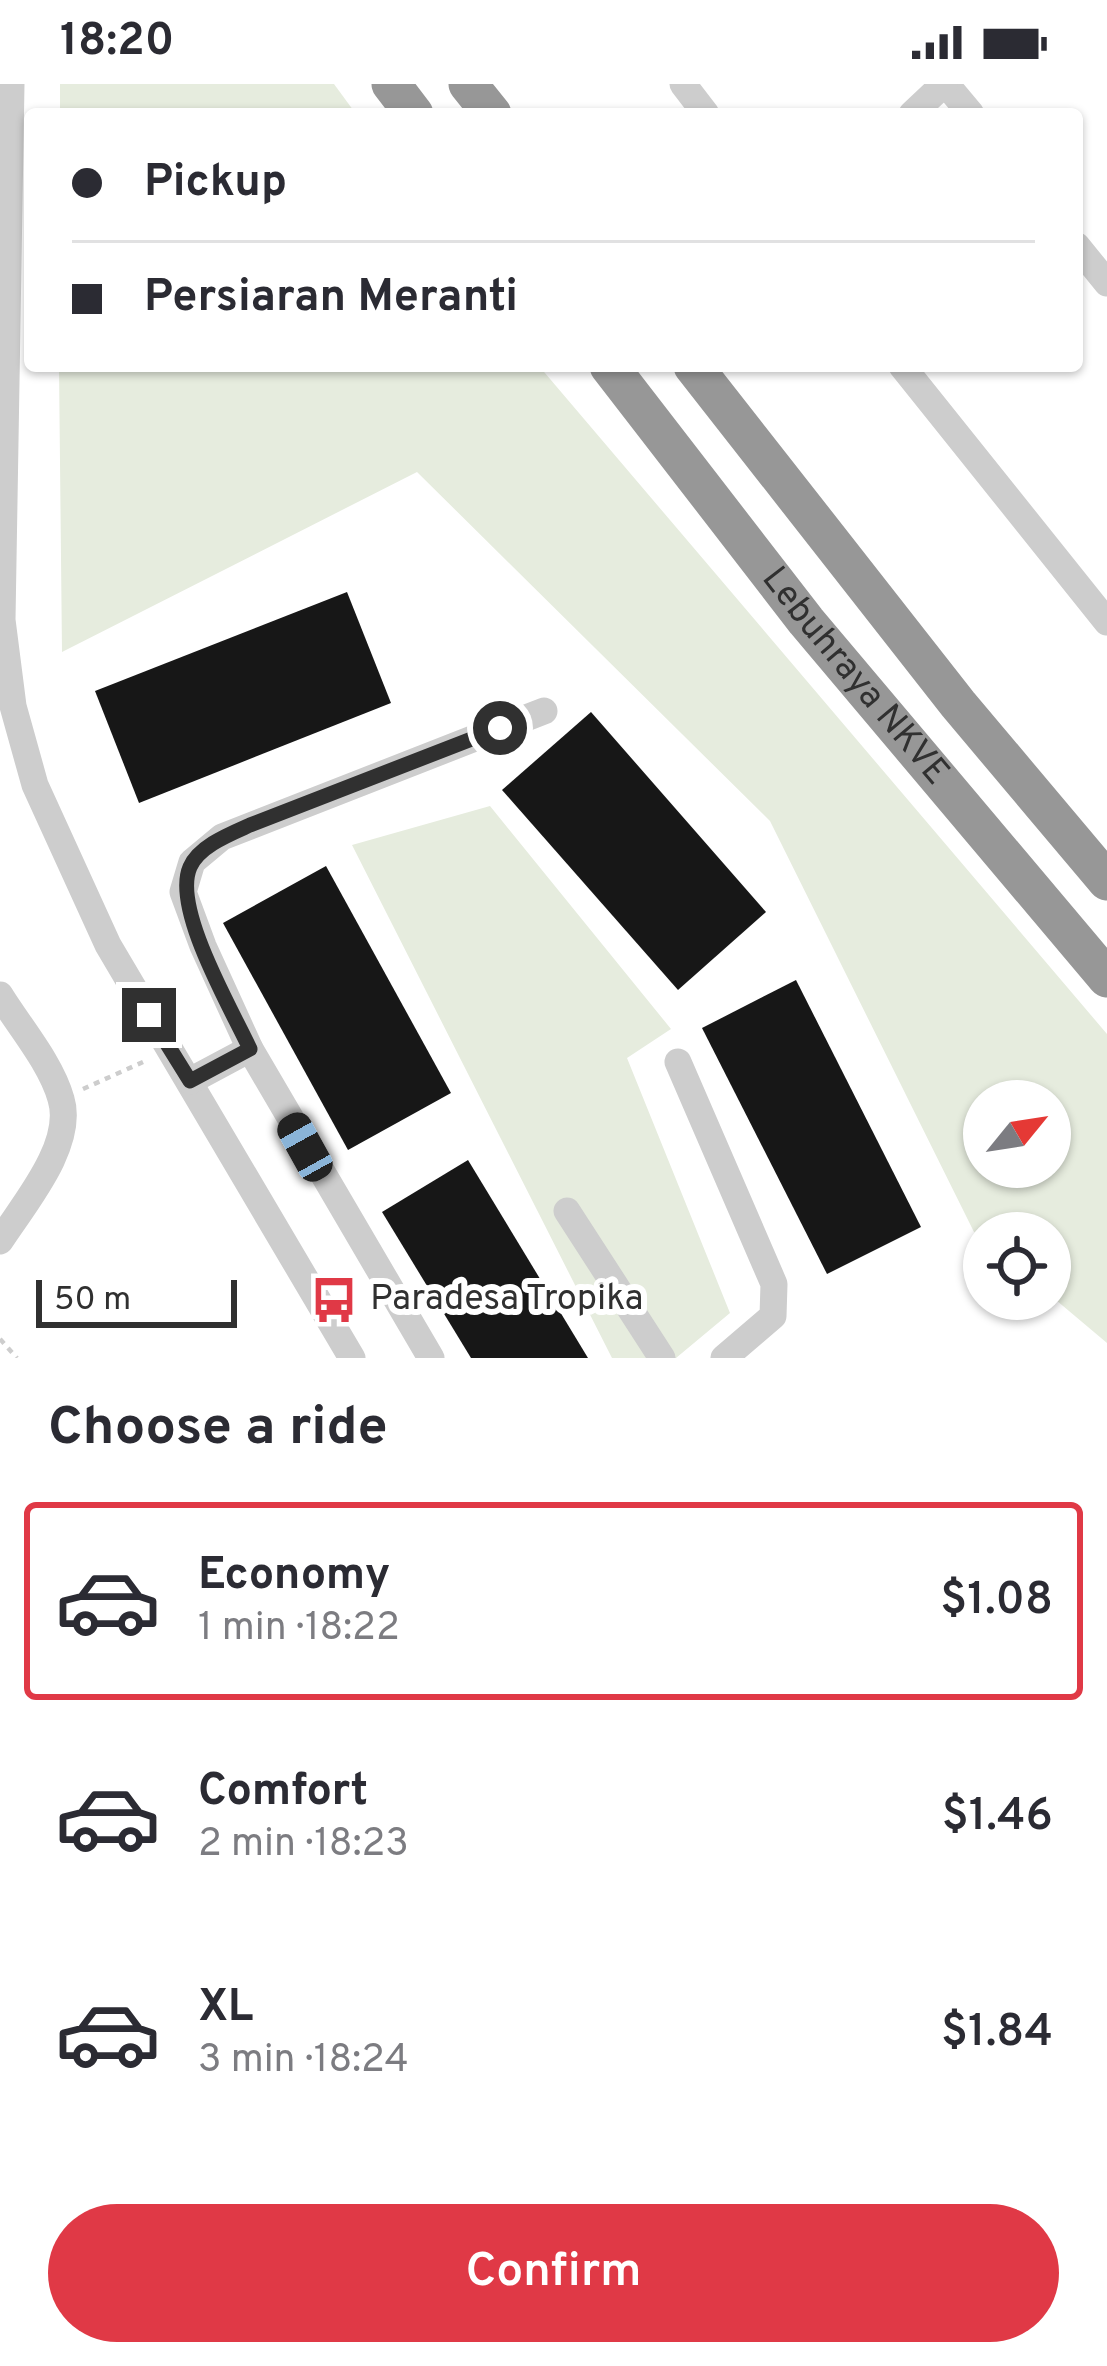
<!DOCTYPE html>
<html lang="en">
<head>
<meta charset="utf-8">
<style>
	body { margin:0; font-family:Overpass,sans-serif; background:#f2f2f3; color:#2b2b33; height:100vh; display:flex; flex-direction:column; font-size:45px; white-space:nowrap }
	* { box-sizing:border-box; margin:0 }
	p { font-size:39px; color:#7c7c81 }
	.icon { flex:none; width:66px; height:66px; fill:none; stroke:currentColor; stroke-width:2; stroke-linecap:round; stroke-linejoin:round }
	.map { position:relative; height:1274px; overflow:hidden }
	.details { display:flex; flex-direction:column; background:#fff; flex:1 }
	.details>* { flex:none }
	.top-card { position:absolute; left:24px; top:24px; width:1059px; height:264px; border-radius:12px; box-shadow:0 3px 9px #0004; display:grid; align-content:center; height:264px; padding:0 48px; background:#fff }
	.needle { width:78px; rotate:60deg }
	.tools { position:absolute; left:963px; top:996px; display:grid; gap:24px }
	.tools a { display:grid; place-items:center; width:108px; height:108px; border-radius:50%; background:#fff; box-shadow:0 3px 9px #0004; font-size:60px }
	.scale { position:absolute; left:36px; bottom:30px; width:201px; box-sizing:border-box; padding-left:12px; border:6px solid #303030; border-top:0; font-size:33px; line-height:42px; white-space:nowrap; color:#303030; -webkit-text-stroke:9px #fff; paint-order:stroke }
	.end { position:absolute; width:54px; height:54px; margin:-27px; border:15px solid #303030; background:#fff; box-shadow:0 0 0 6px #fff }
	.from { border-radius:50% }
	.car { position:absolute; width:36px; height:72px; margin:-36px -18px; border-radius:15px; box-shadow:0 0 9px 3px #0007; background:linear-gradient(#222 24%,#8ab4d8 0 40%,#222 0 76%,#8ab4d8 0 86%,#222 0) }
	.top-card b { display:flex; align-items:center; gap:42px; height:114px; font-size:45px }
	.top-card b+b { border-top:3px solid #e1e1e2 }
	.top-card i { width:30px; height:30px; background:#2b2b33 }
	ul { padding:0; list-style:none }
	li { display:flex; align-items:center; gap:36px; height:198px; margin:0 24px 18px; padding:0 24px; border:6px solid transparent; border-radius:12px }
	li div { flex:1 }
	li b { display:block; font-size:45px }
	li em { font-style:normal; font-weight:600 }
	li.active { border-color:#e03946 }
	li>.icon { width:108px; height:108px; stroke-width:1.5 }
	h2 { padding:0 48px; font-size:54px; line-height:144px }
	.action { display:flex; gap:24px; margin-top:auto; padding:24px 48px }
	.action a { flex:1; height:138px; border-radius:72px; background:#e03946; color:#fff; font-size:48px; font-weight:600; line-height:138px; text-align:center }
	.status { display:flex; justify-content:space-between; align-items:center; height:84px; padding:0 60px; background:#fff; direction:ltr }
	.status svg { height:33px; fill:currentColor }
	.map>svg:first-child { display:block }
</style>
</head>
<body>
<div class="status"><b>18:20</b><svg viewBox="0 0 49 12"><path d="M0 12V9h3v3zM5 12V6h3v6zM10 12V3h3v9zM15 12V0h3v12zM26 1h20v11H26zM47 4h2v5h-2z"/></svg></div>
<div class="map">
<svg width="1107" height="1274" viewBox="0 0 1107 1274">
	<rect width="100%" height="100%" fill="#fff"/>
	<g fill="#e6ecde" fill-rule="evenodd">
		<path d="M60,0H334L356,30H60Z"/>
		<path d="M59,282H539L1107,950V1259L1050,1211V1149H984V1156L974,1148L770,737L417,388L62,568ZM1050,1017V1083H984V1017Z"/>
		<path d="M490,722L671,945L627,974L730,1229L676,1274H612L352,761Z"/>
	</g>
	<g fill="#171717">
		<path d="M347,508L391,619L139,719L95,607Z"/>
		<path d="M591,628L766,828L678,906L502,706Z"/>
		<path d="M326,782L451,1009L348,1066L223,839Z"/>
		<path d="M796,896L921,1143L827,1190L702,944Z"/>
		<path d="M468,1076L588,1274H471L382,1128Z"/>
	</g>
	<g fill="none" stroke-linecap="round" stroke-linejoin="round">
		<g stroke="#cdcdcd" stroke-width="4.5" stroke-dasharray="6 6" stroke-linecap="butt">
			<path d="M83,1005L143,978"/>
			<path d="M0,1255L17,1274"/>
		</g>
		<g stroke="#cdcdcd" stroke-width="27">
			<path d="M11,0L2,536L13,622L35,701L108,861L352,1274"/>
			<path d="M683,0L706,30"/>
			<path d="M946,0L971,30"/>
			<path d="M912,30L944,0"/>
			<path d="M1077,162L1107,199"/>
			<path d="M902,282L1107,538"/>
			<path d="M0,911C19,942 51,979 61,1015C75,1061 23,1121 0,1157"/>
			<path d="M678,978L774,1200L773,1232L724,1274"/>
			<path d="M190,997L250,965"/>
			<path d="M567,1127L662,1274"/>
			<path d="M431,1274L250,965L203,862L183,808L192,778L222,753L544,627"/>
		</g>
		<g stroke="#979797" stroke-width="39">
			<path d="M391,0L414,30"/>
			<path d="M468,0L492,30"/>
			<path id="s1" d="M609,282L806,537L1107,894"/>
			<path d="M693,282L958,620L1107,797"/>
		</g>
	</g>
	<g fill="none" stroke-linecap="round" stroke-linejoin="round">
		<path stroke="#303030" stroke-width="15" d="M149,931L190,997L250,965C231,924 172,824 190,783C199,762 230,750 250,741L500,644"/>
	</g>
	<defs>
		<symbol id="bus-bare" viewBox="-9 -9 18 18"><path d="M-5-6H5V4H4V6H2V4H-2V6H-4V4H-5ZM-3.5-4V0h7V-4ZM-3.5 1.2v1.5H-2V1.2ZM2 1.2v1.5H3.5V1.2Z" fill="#e03946" stroke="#fff" stroke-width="2.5" paint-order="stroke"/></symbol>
	</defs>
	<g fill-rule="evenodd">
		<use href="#bus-bare" x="301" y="1183" width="66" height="66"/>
	</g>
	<g text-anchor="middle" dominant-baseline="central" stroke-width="12" stroke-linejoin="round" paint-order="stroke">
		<g font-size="36" fill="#303030" stroke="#fff">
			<text stroke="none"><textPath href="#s1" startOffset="396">Lebuhraya NKVE</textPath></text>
		</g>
		<g font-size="36" fill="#303030" stroke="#fff" text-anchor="start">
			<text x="370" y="1216">Paradesa Tropika</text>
		</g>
	</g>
</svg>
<div class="tools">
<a><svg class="needle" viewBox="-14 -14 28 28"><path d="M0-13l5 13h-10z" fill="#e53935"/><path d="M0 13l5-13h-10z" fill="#7c7c81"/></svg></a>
<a><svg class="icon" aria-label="locate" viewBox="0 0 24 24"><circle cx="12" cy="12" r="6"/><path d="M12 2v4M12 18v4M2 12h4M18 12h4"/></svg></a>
</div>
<div class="scale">50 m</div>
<i class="end from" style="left:500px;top:644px"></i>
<i class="end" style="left:149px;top:931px"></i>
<i class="car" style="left:305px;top:1063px;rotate:331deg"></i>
<div class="top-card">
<b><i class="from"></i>Pickup</b>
<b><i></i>Persiaran Meranti</b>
</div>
</div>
<section class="details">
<h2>Choose a ride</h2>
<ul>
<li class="active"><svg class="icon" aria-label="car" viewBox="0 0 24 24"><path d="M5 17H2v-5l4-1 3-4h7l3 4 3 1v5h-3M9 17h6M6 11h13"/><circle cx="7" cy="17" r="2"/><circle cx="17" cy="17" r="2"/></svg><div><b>Economy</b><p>1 min · 18:22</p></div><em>$1.08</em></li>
<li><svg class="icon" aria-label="car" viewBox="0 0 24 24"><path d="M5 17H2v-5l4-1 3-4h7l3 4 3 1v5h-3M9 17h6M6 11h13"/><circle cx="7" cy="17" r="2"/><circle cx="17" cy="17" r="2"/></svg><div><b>Comfort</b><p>2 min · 18:23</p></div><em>$1.46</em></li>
<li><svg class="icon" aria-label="car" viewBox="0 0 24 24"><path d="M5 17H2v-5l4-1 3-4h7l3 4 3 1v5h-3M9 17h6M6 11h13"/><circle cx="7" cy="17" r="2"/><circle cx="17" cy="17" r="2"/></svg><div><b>XL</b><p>3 min · 18:24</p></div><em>$1.84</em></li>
</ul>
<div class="action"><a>Confirm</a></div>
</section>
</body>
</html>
